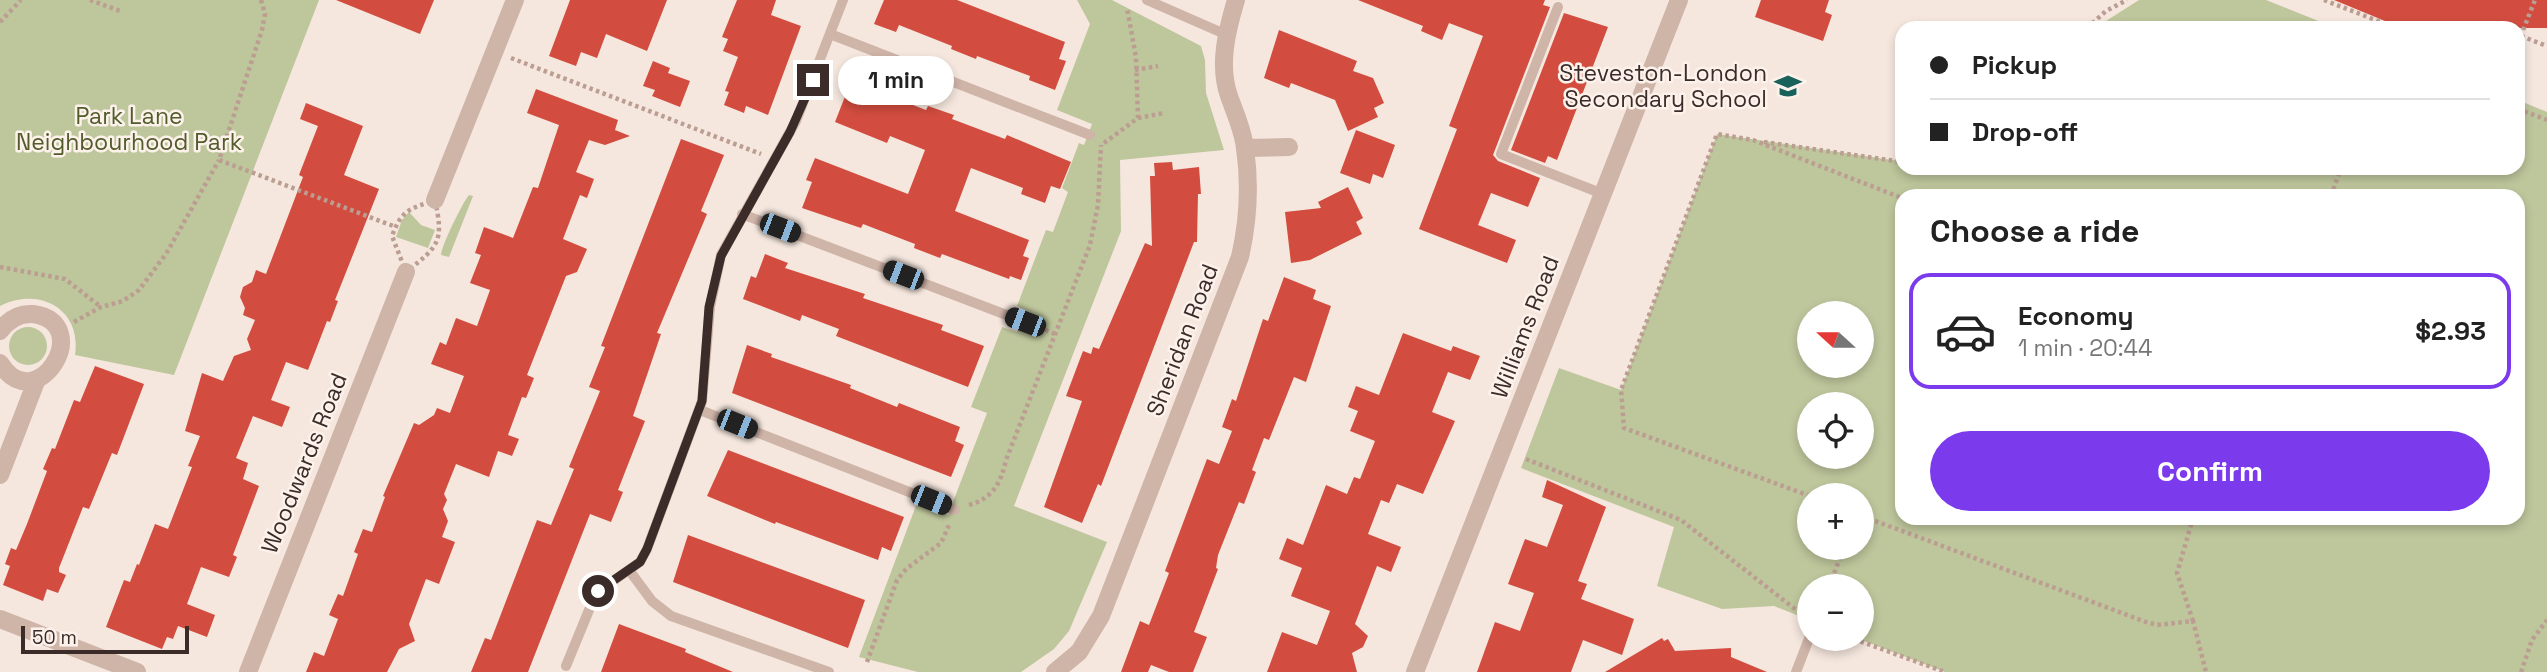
<!DOCTYPE html>
<html lang="en">
<head>
<meta charset="utf-8">
<style>
	body { margin:0; font-family:"Space Grotesk",sans-serif; background:#f6f6f6; color:#222; height:100vh; display:flex; flex-direction:column; font-size:26px; white-space:nowrap }
	* { box-sizing:border-box; margin:0 }
	p { font-size:23px; color:#767676 }
	.icon { flex:none; width:38px; height:38px; fill:none; stroke:currentColor; stroke-width:2; stroke-linecap:round; stroke-linejoin:round }
	.map { position:relative; flex:1; overflow:hidden }
	.sheet { position:absolute; left:1895px; top:189px; width:630px; height:336px; display:flex; flex-direction:column; background:#fff; border-radius:21px; box-shadow:0 4px 10px #0003 }
	.sheet>* { flex:none }
	.guide { position:absolute; left:1895px; top:21px; width:630px; height:154px; border-radius:21px; box-shadow:0 4px 10px #0003; display:grid; align-content:center; height:154px; padding:0 35px; background:#fff }
	.needle { width:46px; rotate:291deg }
	.tools { position:absolute; left:1797px; top:301px; display:grid; gap:14px }
	.tools a { display:grid; place-items:center; width:77px; height:77px; border-radius:50%; background:#fff; box-shadow:0 4px 10px #0003; font-size:35px }
	.scale { position:absolute; left:21px; bottom:18px; width:168px; box-sizing:border-box; padding-left:7px; border:4px solid #3b2c29; border-top:0; font-size:19px; line-height:24px; white-space:nowrap; color:#3b2c29; -webkit-text-stroke:5px #fcf2eb; paint-order:stroke }
	.end { position:absolute; width:32px; height:32px; margin:-16px; border:9px solid #3b2c29; background:#fff; box-shadow:0 0 0 4px #fff }
	.from { border-radius:50% }
	.bubble { position:absolute; height:49px; border-radius:24px; background:#fff; box-shadow:0 4px 10px #0003; font-size:23px; font-weight:700; line-height:49px; text-align:center }
	.car { position:absolute; width:21px; height:42px; margin:-21px -10px; border-radius:9px; box-shadow:0 0 5px 2px #0007; background:linear-gradient(#222 24%,#8ab4d8 0 40%,#222 0 76%,#8ab4d8 0 86%,#222 0) }
	.guide b { display:flex; align-items:center; gap:24px; height:66px; font-size:26px }
	.guide b+b { border-top:2px solid #e0e0e0 }
	.guide i { width:18px; height:18px; background:#222 }
	ul { padding:0; list-style:none }
	li { display:flex; align-items:center; gap:21px; height:116px; margin:0 14px 10px; padding:0 21px; border:4px solid transparent; border-radius:21px }
	li div { flex:1 }
	li b { display:block; font-size:26px }
	li em { font-style:normal; font-weight:700 }
	li.selected { border-color:#7c3aed }
	li>.icon { width:63px; height:63px; stroke-width:1.5 }
	h2 { padding:0 35px; font-size:32px; line-height:84px }
	.action { display:flex; gap:14px; margin-top:auto; padding:14px 35px }
	.action a { flex:1; height:80px; border-radius:42px; background:#7c3aed; color:#fff; font-size:28px; font-weight:700; line-height:80px; text-align:center }
	.map>svg:first-child { display:block }
</style>
</head>
<body>
<div class="map">
<svg width="2547" height="672" viewBox="0 0 2547 672">
	<rect width="100%" height="100%" fill="#f5e7de"/>
	<g fill="#bec69c" fill-rule="evenodd">
		<path d="M0,0H319L174,375L75,355C82,309 39,286 0,306Z"/>
		<path d="M1077,0H1112L1201,46L1205,60L1206,93L1224,150L1120,160L1121,231L1014,506L1107,542L1069,631L1054,649L1021,672H918L859,657L917,503L948,515L987,413L971,407L1002,327L1017,332L1026,310L1017,306L1046,230L1053,232L1068,192L1062,188L1079,143L1084,145L1092,124L1057,110L1090,24Z"/>
		<path d="M2139,0H2266L2336,28H2095Z"/>
		<path d="M2518,100L2547,112V672H1945L1859,639H1862V586H1810L1809,620L1774,606L1722,609L1657,586L1674,527L1521,468L1559,368L1621,390L1717,134L1892,160L1902,159V168H2518ZM1902,196H2518V518H1902ZM1810,313H1862V366H1810ZM1810,404H1862V457H1810ZM1862,495V548H1810V495Z"/>
		<path d="M469,195L473,196L449,257L441,255C441,246 463,202 469,195Z"/>
		<path d="M409,212L421,225L435,230L428,248L396,237L402,220Z"/>
		<circle cx="28" cy="346" r="19"/>
	</g>
	<g fill="#d24d3f">
		<path d="M336,0H434L420,34Z"/>
		<path d="M570,0H667L647,51L606,34L597,58L581,52L576,66L549,56Z"/>
		<path d="M737,0H776L771,15L801,26L768,115L746,106L744,113L724,105L729,92L725,91L738,57L723,51L728,39L722,37Z"/>
		<path d="M884,0H957L1065,42L1059,59L1066,61L1055,90L1029,80L1030,76L977,56L976,59L951,49L952,46L899,25L896,32L874,24Z"/>
		<path d="M1358,0H1545L1543,5L1550,7L1493,155L1498,161L1540,178L1528,207L1491,193L1478,225L1516,240L1507,263L1419,229L1457,129L1449,126L1483,36L1449,23L1442,40L1421,31L1423,26Z"/>
		<path d="M1761,0H1829L1825,12L1832,15L1823,41L1755,17Z"/>
		<path d="M2334,0H2547V28H2402Z"/>
		<path d="M1564,13L1608,27L1557,160L1548,156L1545,163L1511,150Z"/>
		<path d="M1279,30L1357,61L1353,71L1373,78L1384,103L1374,108L1378,117L1348,131L1335,100L1291,83L1289,88L1264,78Z"/>
		<path d="M653,61L670,68L668,73L690,81L680,107L652,96L655,90L643,86Z"/>
		<path d="M853,76L876,84L874,90L926,110L928,106L954,115L952,119L1005,139L1007,135L1071,162L1060,189L1051,186L1045,203L1021,194L1023,188L971,168L955,211L1029,240L1023,256L1029,258L1021,280L1010,276L1009,279L942,254L940,258L914,248L915,244L863,224L861,228L802,208L812,182L806,180L815,158L908,194L925,150L890,136L887,143L835,122Z"/>
		<path d="M536,89L618,120L615,130L630,136L605,145L589,140L576,172L594,179L587,198L580,195L563,239L587,249L577,272L566,276L527,375L534,378L526,398L522,397L508,435L519,439L512,456L498,451L489,477L456,464L444,494L447,500L443,509L448,521L442,537L455,542L439,584L426,579L409,624L415,641L399,649L387,672H306L314,652L324,656L338,619L329,615L338,594L343,596L358,554L354,552L363,529L372,532L385,497L383,496L414,423L419,425L434,415L437,408L450,413L464,376L431,364L440,342L446,345L456,318L477,326L490,290L470,283L481,255L475,253L484,227L513,238L533,187L538,188L559,125L527,113Z"/>
		<path d="M306,103L363,126L344,175L379,189L335,300L338,301L330,322L327,321L308,370L286,362L271,400L290,407L282,427L253,416L236,458L248,463L243,479L259,486L233,555L237,557L229,577L201,567L187,604L215,615L207,637L178,626L173,639L167,637L162,649L106,627L124,580L130,582L137,564L139,565L155,524L168,529L192,467L188,466L200,436L185,431L202,373L223,381L234,356L251,350L247,339L255,320L243,315L245,308L240,297L243,287L252,282L256,270L266,274L303,177L299,175L318,126L300,119Z"/>
		<path d="M1356,130L1395,145L1383,178L1373,174L1370,184L1340,173Z"/>
		<path d="M681,139L724,155L701,211L707,214L657,333L661,334L633,416L645,421L618,490L623,492L611,522L590,514L528,672H471L485,638L491,640L537,520L551,525L574,469L569,467L600,391L589,387L605,347L601,346Z"/>
		<path d="M1172,162L1173,170L1199,167L1201,194H1198L1197,242H1194L1101,486L1098,484L1082,523L1044,507L1082,401L1066,396L1083,351L1091,354L1093,347L1099,349L1145,243L1152,246L1150,176H1155L1154,163Z"/>
		<path d="M1348,187L1363,218L1356,222L1362,234L1310,260L1291,263L1285,212L1321,208L1318,202Z"/>
		<path d="M765,254L788,263L785,268L865,294L863,298L943,325L941,330L984,346L968,387L836,336L839,329L802,315L800,321L743,299L751,276L756,278Z"/>
		<path d="M1284,277L1316,290L1313,299L1331,306L1306,382L1294,377L1269,440L1264,438L1252,470L1256,472L1244,504L1239,502L1218,555L1216,568L1218,569L1194,632L1207,637L1193,672H1169L1151,665L1148,672H1121L1140,621L1149,625L1169,573L1165,571L1207,459L1219,464L1232,431L1222,427L1232,399L1236,401L1263,319L1268,321Z"/>
		<path d="M1403,333L1451,351L1453,346L1480,356L1470,380L1448,372L1432,412L1455,421L1423,494L1397,484L1389,503L1381,500L1368,534L1401,547L1391,572L1377,566L1355,624L1368,636L1363,647L1352,653L1357,672H1267L1282,632L1317,645L1330,611L1291,596L1302,568L1279,559L1287,538L1303,545L1326,485L1347,494L1354,477L1360,479L1375,441L1350,431L1358,411L1348,407L1356,386L1379,395Z"/>
		<path d="M747,345L772,354L771,357L851,385L850,388L897,407L899,403L960,427L955,441L964,445L951,477L732,393Z"/>
		<path d="M95,366L144,384L117,455L112,453L89,509L83,507L59,568V572L66,575L58,593L47,589L43,601L3,585L10,566L5,564L11,548L16,550L27,524L47,471L43,469L52,448L55,449L74,400L80,402Z"/>
		<path d="M728,450L904,517L891,551L882,547L878,560L776,522L775,524L707,496Z"/>
		<path d="M1547,480L1606,507L1578,581L1587,584L1581,599L1634,619L1622,655L1583,640L1571,672H1477L1495,622L1520,631L1534,593L1508,584L1525,539L1547,547L1563,505L1542,497Z"/>
		<path d="M688,535L865,600L848,648L673,582Z"/>
		<path d="M619,624L686,649L685,652L733,672H601Z"/>
		<path d="M1662,638L1664,641L1668,639L1675,651L1731,648V657L1767,672H1605Z"/>
	</g>
	<g fill="none" stroke-linecap="round" stroke-linejoin="round">
		<g stroke="#bb9d92" stroke-width="4.5" stroke-dasharray="3.5 3.5" stroke-linecap="butt">
			<path d="M90,0L120,11"/>
			<path d="M261,0L265,14L262,30L219,160L396,227"/>
			<path d="M2324,0L2396,28"/>
			<path d="M0,22L21,0"/>
			<path d="M2087,28L2106,11L2127,0"/>
			<path d="M2521,36L2547,46"/>
			<path d="M2518,43L2535,0"/>
			<path d="M511,58L761,154"/>
			<path d="M2518,63H2520"/>
			<path d="M1135,70L1158,66"/>
			<path d="M2518,109L2547,120"/>
			<path d="M1138,118L1164,113"/>
			<path d="M1764,142L1902,162"/>
			<path d="M1104,143L1138,118L1136,57L1127,8"/>
			<path d="M2331,196L2341,168"/>
			<path d="M435,200C444,242 439,246 406,272L392,236C402,209 410,209 435,200Z"/>
			<path d="M0,267L65,279L101,307"/>
			<path d="M74,322L101,307L123,301L139,290L166,254L219,160"/>
			<path d="M1039,327L1055,334"/>
			<path d="M1526,459L1681,520L1809,620"/>
			<path d="M1810,496L1624,428L1621,390L1717,134L1753,140L1902,198"/>
			<path d="M969,505C993,498 1001,483 1006,460L1090,245L1098,205L1101,145"/>
			<path d="M1862,516L2146,622L2157,625L2193,621L2206,672"/>
			<path d="M1829,586L1844,548"/>
			<path d="M2193,621L2177,573L2193,518"/>
			<path d="M1854,639L1945,672"/>
			<path d="M867,662L897,580L906,569L941,543L950,523"/>
			<path d="M2521,672L2532,640L2547,620"/>
		</g>
		<g stroke="#cfb4a8" stroke-width="10">
			<path d="M1147,0L1227,35"/>
			<path d="M1558,7L1501,154L1603,194"/>
			<path d="M830,34L1090,135"/>
			<path d="M742,214L1025,322"/>
			<path d="M700,410L955,510"/>
			<path d="M629,570L652,601L671,616L829,672"/>
			<path d="M566,666L596,593L640,562L647,549L702,401L710,307L721,255L796,121L843,0"/>
			<path d="M1796,672L1810,636"/>
		</g>
		<g stroke="#cfb4a8" stroke-width="18">
			<path d="M1245,148L1289,147"/>
			<path d="M435,200L515,0"/>
			<path d="M0,331C8,320 19,313 33,314C97,323 36,421 0,363"/>
			<path d="M0,475L37,379"/>
			<path d="M0,619L137,672"/>
			<path d="M248,672L406,272"/>
			<path d="M1055,672L1079,652L1101,616L1240,257C1248,222 1250,183 1245,148C1243,130 1235,113 1229,96C1218,65 1227,30 1236,0"/>
		</g>
		<path stroke="#cfb4a8" stroke-width="18" d="M1415,672L1679,0"/>
	</g>
	<g fill="none" stroke-linecap="round" stroke-linejoin="round">
		<path stroke="#3b2c29" stroke-width="9" d="M598,591L640,562L647,549L702,401L709,307L721,256L790,132L813,80"/>
	</g>
	<defs>
		<symbol id="school-bare" viewBox="-9 -9 18 18"><path d="M0-5L7-2L0 1L-7-2ZM-4 1L0 2.5L4 1V4Q0 6-4 4Z" fill="#19615b" stroke="#fcf2eb" stroke-width="2.5" paint-order="stroke"/></symbol>
	</defs>
	<g fill-rule="evenodd">
		<use href="#school-bare" x="1769" y="67" width="38" height="38"/>
	</g>
	<g text-anchor="middle" dominant-baseline="central" stroke-width="5" stroke-linejoin="round" paint-order="stroke">
		<g font-size="23" fill="#3b2c29" stroke="#fcf2eb" text-anchor="end">
			<text x="1767" y="73">Steveston-London<tspan x="1767" dy="26">Secondary School</tspan></text>
		</g>
		<g font-size="23" fill="#515c2a" stroke="#fcf2eb">
			<text x="129" y="116">Park Lane<tspan x="129" dy="26">Neighbourhood Park</tspan></text>
		</g>
		<g font-size="23" fill="#3b2c29" stroke="#fcf2eb">
			<text transform="translate(1525 327) rotate(-69)">Williams Road</text>
			<text transform="translate(1182 340) rotate(-69)">Sheridan Road</text>
			<text transform="translate(304 463) rotate(-68)">Woodwards Road</text>
		</g>
	</g>
</svg>
<div class="tools">
<a><svg class="needle" viewBox="-14 -14 28 28"><path d="M0-13l5 13h-10z" fill="#e53935"/><path d="M0 13l5-13h-10z" fill="#767676"/></svg></a>
<a><svg class="icon" aria-label="locate" viewBox="0 0 24 24"><circle cx="12" cy="12" r="6"/><path d="M12 2v4M12 18v4M2 12h4M18 12h4"/></svg></a>
<a>+</a>
<a>−</a>
</div>
<div class="scale">50 m</div>
<i class="end from" style="left:598px;top:591px"></i>
<i class="end" style="left:813px;top:80px"></i>
<div class="bubble" style="left:838px;top:56px;width:116px">1 min</div>
<i class="car" style="left:780px;top:228px;rotate:111deg"></i>
<i class="car" style="left:903px;top:275px;rotate:291deg"></i>
<i class="car" style="left:1025px;top:322px;rotate:291deg"></i>
<i class="car" style="left:737px;top:424px;rotate:112deg"></i>
<i class="car" style="left:931px;top:500px;rotate:112deg"></i>
<div class="guide">
<b><i class="from"></i>Pickup</b>
<b><i></i>Drop-off</b>
</div>
<section class="sheet">
<h2>Choose a ride</h2>
<ul>
<li class="selected"><svg class="icon" aria-label="car" viewBox="0 0 24 24"><path d="M5 17H2v-5l4-1 3-4h7l3 4 3 1v5h-3M9 17h6M6 11h13"/><circle cx="7" cy="17" r="2"/><circle cx="17" cy="17" r="2"/></svg><div><b>Economy</b><p>1 min · 20:44</p></div><em>$2.93</em></li>
</ul>
<div class="action"><a>Confirm</a></div>
</section>
</div>
</body>
</html>
